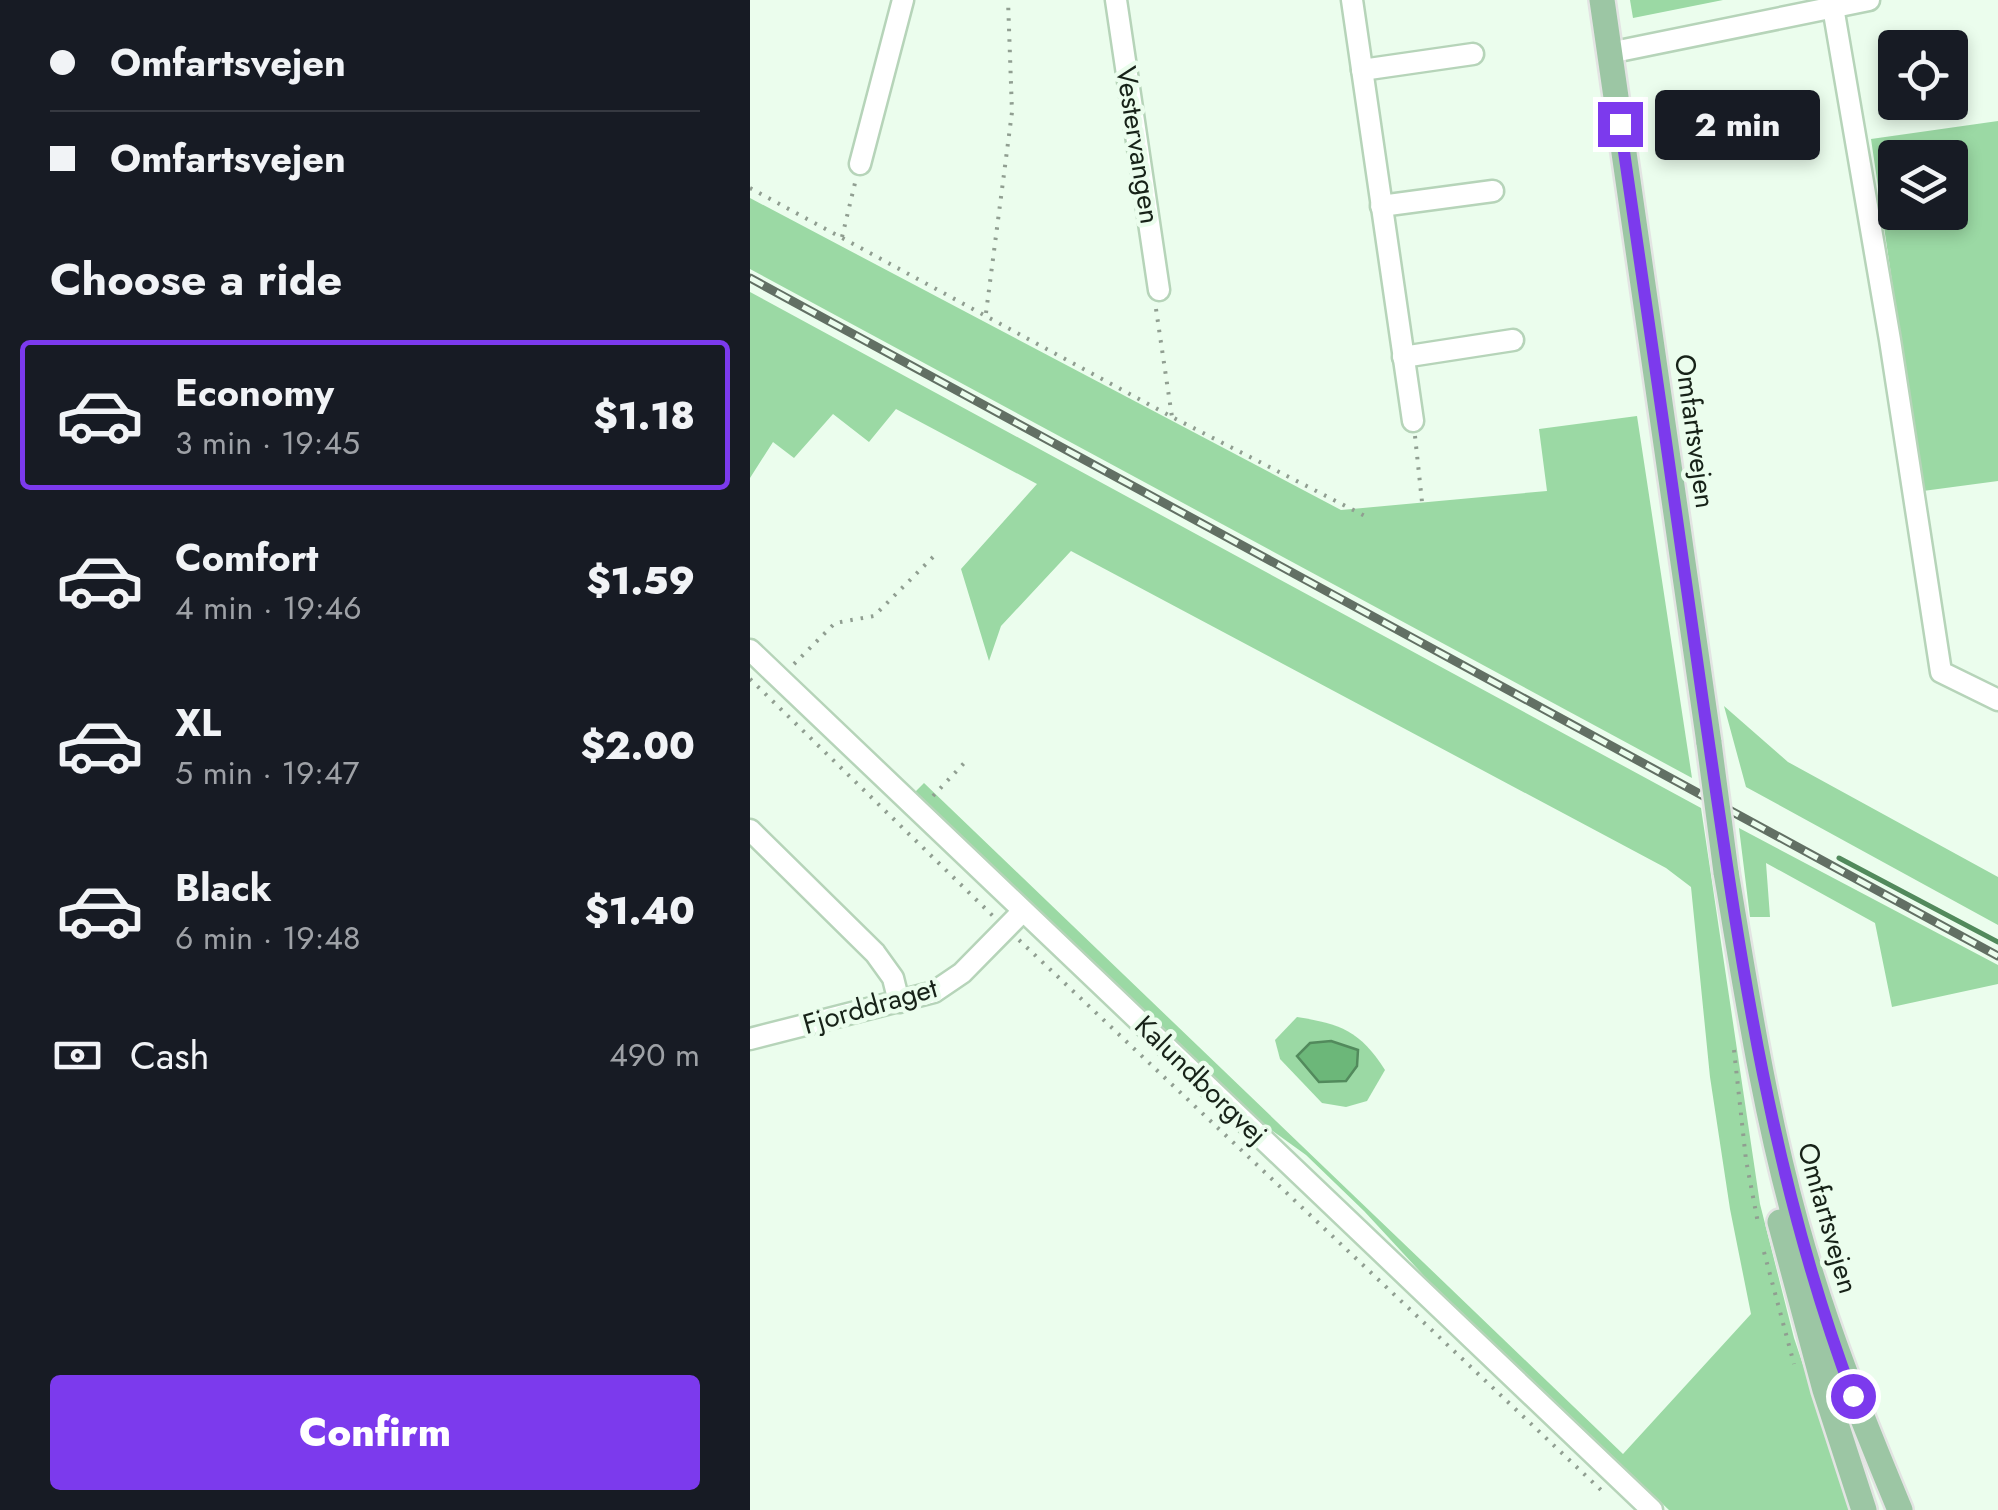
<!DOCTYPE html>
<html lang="en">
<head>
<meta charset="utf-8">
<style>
	body { margin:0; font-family:Jost,sans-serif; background:#20242c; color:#f1f3f6; height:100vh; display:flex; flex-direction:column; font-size:38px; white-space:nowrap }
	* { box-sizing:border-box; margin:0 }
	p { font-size:32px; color:#9ea1a6 }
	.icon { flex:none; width:55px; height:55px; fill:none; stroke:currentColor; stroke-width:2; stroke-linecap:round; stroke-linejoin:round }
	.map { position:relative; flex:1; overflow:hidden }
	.drawer { display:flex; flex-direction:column; background:#171b24; width:750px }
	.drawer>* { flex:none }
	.banner { display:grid; align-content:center; height:220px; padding:0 50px; background:#171b24 }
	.controls { position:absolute; left:1128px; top:30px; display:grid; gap:20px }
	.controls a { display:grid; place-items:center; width:90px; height:90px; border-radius:10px; background:#171b24; box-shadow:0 5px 15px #0003; font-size:50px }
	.end { position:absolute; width:45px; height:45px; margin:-22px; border:12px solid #7c3aed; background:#fff; box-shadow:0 0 0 5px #fff }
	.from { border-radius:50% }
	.bubble { position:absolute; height:70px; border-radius:10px; background:#171b24; box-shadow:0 5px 15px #0003; font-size:32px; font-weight:800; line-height:70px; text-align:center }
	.banner b { display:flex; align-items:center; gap:35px; height:95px; font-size:38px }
	.banner b+b { border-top:2px solid #363941 }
	.banner i { width:25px; height:25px; background:#f1f3f6 }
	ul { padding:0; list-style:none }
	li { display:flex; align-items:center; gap:30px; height:150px; margin:0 20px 15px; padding:0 30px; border:5px solid transparent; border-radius:10px }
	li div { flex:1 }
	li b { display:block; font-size:38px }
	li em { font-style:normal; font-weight:800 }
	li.current { border-color:#7c3aed }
	li>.icon { width:90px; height:90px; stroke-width:1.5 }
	h2 { padding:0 50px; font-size:45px; line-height:120px }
	.pay { display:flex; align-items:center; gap:25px; height:110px; padding:0 50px; font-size:38px }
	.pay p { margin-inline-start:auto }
	.primary-button { display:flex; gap:20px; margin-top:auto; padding:20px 50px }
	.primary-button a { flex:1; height:115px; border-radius:10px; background:#7c3aed; color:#fff; font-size:40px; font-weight:800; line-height:115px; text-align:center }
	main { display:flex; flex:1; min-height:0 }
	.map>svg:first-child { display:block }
</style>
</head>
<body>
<main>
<section class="drawer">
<div class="banner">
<b><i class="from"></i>Omfartsvejen</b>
<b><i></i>Omfartsvejen</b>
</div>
<h2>Choose a ride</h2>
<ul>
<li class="current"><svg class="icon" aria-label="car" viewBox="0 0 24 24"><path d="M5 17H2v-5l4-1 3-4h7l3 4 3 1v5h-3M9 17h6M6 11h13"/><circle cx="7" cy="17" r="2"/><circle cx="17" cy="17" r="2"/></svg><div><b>Economy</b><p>3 min · 19:45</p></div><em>$1.18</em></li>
<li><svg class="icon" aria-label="car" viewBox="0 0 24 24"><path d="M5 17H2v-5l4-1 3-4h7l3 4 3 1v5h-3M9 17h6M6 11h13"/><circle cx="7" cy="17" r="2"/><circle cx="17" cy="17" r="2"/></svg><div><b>Comfort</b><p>4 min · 19:46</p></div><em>$1.59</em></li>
<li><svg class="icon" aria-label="car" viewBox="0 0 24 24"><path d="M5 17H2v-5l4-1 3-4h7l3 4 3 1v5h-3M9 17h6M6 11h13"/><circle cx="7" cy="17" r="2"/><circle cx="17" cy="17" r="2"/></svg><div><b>XL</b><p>5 min · 19:47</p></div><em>$2.00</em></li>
<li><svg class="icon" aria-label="car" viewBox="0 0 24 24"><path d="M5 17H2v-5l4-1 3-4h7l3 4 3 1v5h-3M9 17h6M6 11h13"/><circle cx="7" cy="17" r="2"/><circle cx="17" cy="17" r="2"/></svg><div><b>Black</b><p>6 min · 19:48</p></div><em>$1.40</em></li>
</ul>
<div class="pay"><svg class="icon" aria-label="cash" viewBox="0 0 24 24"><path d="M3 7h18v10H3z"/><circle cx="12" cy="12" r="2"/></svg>Cash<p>490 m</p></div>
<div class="primary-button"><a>Confirm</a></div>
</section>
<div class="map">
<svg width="1248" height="1510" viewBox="0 0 1248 1510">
	<rect width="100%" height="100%" fill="#ebfded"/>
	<g fill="#9bd9a4" fill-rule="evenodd">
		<path d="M880,0H973L883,18Z"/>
		<path d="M1248,121V481L1173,491L1121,139ZM1145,158H1200V212H1145Z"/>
		<path d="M0,198L591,510L797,491L789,429L887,416L942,778L0,269Z"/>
		<path d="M0,292L951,808L1010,1204L1044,1338L1102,1510H919L677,1279L614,1211L556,1155L505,1118L165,792L174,783L873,1454L1001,1314L980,1209L960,1077L941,887L916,868L321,551L251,626L239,661L211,569L287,484L146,409L119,442L83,414L44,458L23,442L0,478Z"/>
		<path d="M974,706L1038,762L1248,877V925L996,787Z"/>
		<path d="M989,828L1248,965V984L1142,1007L1125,923L1016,863L1020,917H1000Z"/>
		<path d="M547,1017C591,1024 610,1031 635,1070L617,1101L596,1107L572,1103L530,1059L525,1040Z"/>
	</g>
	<path fill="#6cb779" stroke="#528a5c" stroke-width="2.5" d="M581,1041L608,1050L607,1066L596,1081L569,1082L547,1056L560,1043Z"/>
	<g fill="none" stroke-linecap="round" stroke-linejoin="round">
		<path stroke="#528a5c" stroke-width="5" d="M1089,858L1248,942"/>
		<defs>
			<g id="minor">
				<path d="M366,0L409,290"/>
				<path d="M602,0L663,421"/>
				<path d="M1083,7L1140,340L1191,672L1248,700"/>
				<path d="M859,53L1119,0"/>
				<path d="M612,70L723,54"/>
				<path d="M110,164L153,0"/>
				<path d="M631,206L743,191"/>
				<path d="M653,357L763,340"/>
				<path d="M0,650L902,1510"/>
				<path d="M0,830L125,953L143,978L149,1002"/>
				<path d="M0,1039L184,992L212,973L273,911"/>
			</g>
			<g id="major">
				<path d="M852,0L959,743"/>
				<path d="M976,872C996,989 1014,1108 1046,1223C1073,1322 1111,1416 1150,1510"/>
				<path d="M1030,1222L1075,1390L1114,1510"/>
			</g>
		</defs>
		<use href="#minor" stroke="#b6d4b9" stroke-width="25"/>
		<use href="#major" stroke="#e3e4e3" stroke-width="30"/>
		<g stroke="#909e91" stroke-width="4" stroke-dasharray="2.5 8" stroke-linecap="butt">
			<path d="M0,188L422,417L615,516"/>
			<path d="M92,237L105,183"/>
			<path d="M406,309L422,417"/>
			<path d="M236,313L262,112L258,0"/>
			<path d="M665,436L672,502"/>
			<path d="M44,664L85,623L124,616L183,557"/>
			<path d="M0,679L244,917"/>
			<path d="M183,796L218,759"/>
			<path d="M269,940L851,1490"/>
			<path d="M984,1050L996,1160L1008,1223"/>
			<path d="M1014,1252L1044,1364"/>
		</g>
		<use href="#minor" stroke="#fff" stroke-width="20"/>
		<use href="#major" stroke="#9cc6a4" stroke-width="25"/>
		<defs>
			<path id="rail" d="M0,278L1248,956"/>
		</defs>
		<use href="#rail" stroke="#627064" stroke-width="9"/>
		<use href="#rail" stroke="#ebfded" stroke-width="5" stroke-dasharray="15" stroke-linecap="butt"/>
		<defs>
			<path id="major-bridge" d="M959,743L976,872"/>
		</defs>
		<use href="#major-bridge" stroke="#e3e4e3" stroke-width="30" stroke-linecap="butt"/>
		<use href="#major-bridge" stroke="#9cc6a4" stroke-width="25"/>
	</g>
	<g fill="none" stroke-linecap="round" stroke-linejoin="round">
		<path stroke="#7c3aed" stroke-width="12" d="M870,124C898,317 926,509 953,702C988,942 1017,1167 1103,1396"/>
	</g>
	<g text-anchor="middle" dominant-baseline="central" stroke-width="9" stroke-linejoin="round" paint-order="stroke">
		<g font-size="28" fill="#172218" stroke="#ebfded">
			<text transform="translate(388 145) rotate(81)">Vestervangen</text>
			<text transform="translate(945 431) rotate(82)">Omfartsvejen</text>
			<text transform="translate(120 1006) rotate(-16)">Fjorddraget</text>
			<text transform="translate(451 1080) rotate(44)">Kalundborgvej</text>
			<text transform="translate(1078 1218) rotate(74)">Omfartsvejen</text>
		</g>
	</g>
</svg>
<div class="controls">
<a><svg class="icon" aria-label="locate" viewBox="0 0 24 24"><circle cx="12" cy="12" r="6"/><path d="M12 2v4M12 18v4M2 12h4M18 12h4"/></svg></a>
<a><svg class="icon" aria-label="layers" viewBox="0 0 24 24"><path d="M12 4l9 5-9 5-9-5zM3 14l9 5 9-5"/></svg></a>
</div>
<i class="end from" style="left:1103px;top:1396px"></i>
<i class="end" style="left:870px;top:124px"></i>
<div class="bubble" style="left:905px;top:90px;width:165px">2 min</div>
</div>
</main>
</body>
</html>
